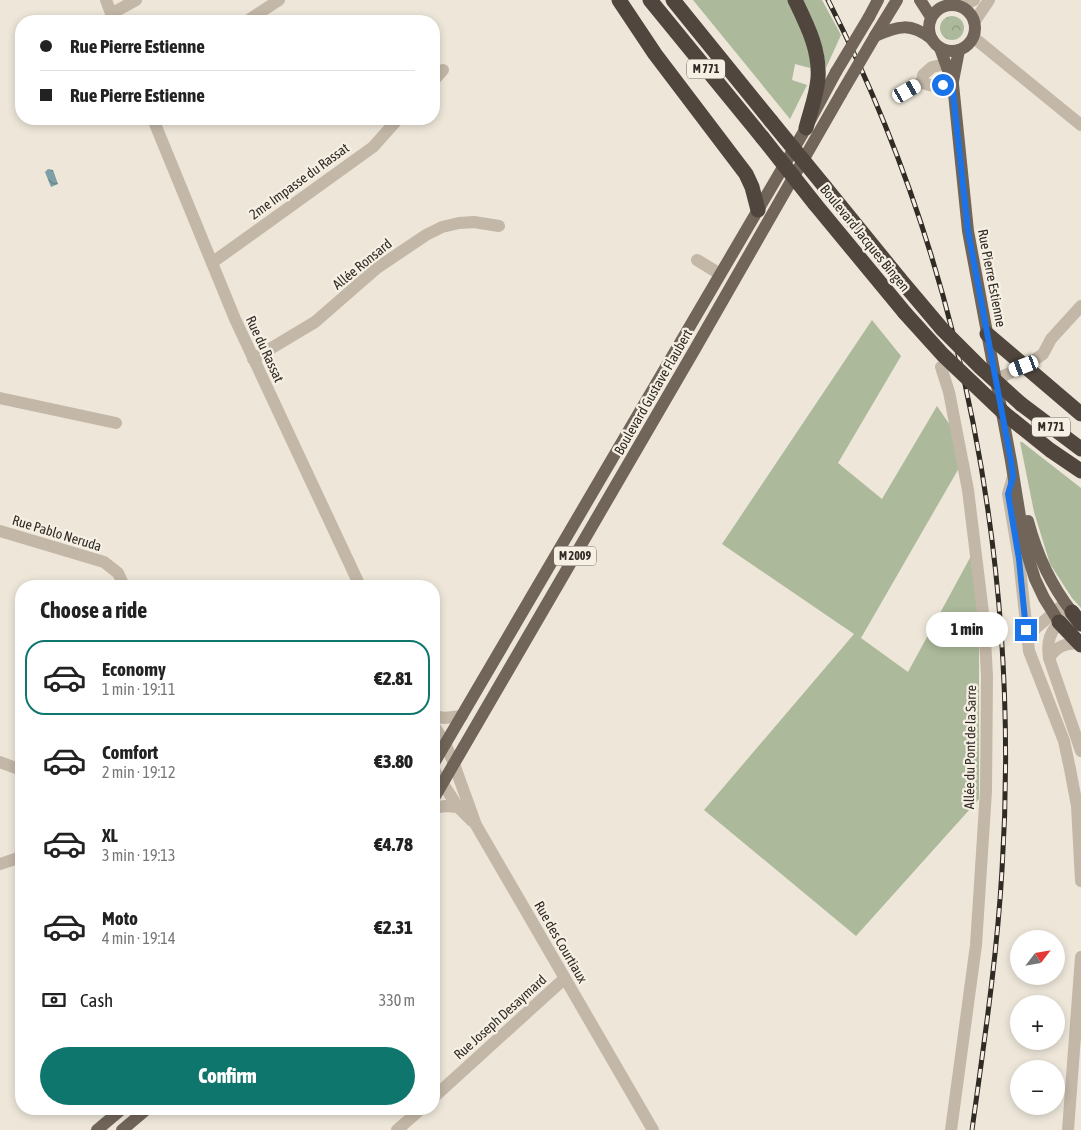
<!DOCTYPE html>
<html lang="en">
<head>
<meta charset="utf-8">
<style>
	body { margin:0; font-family:"Asap Condensed",sans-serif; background:#f2f2f2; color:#222; height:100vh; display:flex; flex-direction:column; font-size:19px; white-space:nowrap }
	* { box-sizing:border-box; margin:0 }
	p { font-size:16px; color:#767676 }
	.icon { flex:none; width:28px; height:28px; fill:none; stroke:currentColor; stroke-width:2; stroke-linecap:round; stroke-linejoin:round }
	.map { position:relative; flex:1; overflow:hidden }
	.drawer { position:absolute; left:15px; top:580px; width:425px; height:535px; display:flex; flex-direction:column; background:#fff; border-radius:20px; box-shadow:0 2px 8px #0003 }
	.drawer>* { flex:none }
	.top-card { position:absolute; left:15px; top:15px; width:425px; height:110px; border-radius:20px; box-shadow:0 2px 8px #0003; display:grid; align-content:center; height:110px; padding:0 25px; background:#fff }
	.needle { width:32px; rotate:59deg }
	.controls { position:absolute; left:1010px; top:930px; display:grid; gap:10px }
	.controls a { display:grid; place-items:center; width:55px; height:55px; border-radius:50%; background:#fff; box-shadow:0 2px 8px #0003; font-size:25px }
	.end { position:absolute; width:22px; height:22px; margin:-11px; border:6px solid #1a73e8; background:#fff; box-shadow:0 0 0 2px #fff }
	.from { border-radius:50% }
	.bubble { position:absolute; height:35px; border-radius:18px; background:#fff; box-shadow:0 2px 8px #0003; font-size:16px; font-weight:800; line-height:35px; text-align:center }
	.car { position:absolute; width:15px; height:30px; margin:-15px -8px; border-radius:6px; box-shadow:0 0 4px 1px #0007; background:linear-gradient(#fff 24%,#345 0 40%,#fff 0 76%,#345 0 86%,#fff 0) }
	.top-card b { display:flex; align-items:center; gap:18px; height:48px; font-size:19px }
	.top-card b+b { border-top:1px solid #e0e0e0 }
	.top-card i { width:12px; height:12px; background:#222 }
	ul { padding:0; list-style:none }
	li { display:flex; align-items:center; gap:15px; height:75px; margin:0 10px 8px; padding:0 15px; border:2px solid transparent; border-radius:20px }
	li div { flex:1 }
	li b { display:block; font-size:19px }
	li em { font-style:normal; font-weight:800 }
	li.selected { border-color:#0f766e }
	li>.icon { width:45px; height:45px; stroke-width:1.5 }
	h2 { padding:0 25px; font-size:22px; line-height:60px }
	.pay { display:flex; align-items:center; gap:12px; height:55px; padding:0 25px; font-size:19px }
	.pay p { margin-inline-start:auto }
	.action { display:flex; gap:10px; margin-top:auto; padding:10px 25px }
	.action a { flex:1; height:58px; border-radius:30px; background:#0f766e; color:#fff; font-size:20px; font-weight:800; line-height:58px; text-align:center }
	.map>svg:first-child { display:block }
</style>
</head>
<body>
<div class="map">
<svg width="1081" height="1130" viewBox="0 0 1081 1130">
	<defs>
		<pattern id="forest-crowns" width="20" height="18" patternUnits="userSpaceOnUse" patternTransform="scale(1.25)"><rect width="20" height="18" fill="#acba9b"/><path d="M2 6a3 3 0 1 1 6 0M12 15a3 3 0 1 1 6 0" fill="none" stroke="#8d977e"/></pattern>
		<pattern id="water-waves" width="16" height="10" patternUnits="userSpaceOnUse" patternTransform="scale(1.25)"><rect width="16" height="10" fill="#7ca0a6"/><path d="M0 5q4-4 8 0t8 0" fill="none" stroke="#668387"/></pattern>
	</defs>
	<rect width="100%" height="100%" fill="#ede6d9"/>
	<g fill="#acba9b">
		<path d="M693,0H789L803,27L812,63L810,68L795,64L792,80L807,85L790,119Z"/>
		<path d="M800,0H822L841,35L826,68L823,50Z"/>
		<path d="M872,320L901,356L838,463L882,499L937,406L952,428L959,468L861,638L908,672L971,556L979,614V799L856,936L704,810L854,634L722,544Z"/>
		<path d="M1020,442H1022L1081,488V608L1072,598L1050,564L1034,512Z"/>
	</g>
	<circle fill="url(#forest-crowns)" cx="952" cy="28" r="12"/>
	<path fill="url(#water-waves)" d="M48,169L53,170L58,184L51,187L45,172Z"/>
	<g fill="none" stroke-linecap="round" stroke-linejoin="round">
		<g stroke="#c3b7a7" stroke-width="12">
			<path d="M106,0L114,21"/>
			<path d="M961,6L974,0"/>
			<path d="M111,14L136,0"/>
			<path d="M247,21L279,0"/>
			<path d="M974,22L989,0"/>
			<path d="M973,37L1081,125"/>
			<path d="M434,80L443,70"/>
			<path d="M922,82L923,75L932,67L946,64"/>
			<path d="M922,82C931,88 943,85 953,84"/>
			<path d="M907,91L922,82"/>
			<path d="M153,119L235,319L360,586"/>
			<path d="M697,260L720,274"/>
			<path d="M213,262L373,147L398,119"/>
			<path d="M253,359L315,322L377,268L426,235L442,227L459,223L474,222L499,226"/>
			<path d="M941,367L949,392L968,490L984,621L987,676L986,791L976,945L951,1130"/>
			<path d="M998,391L1003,376L1024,367L1043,354L1051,339L1081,306"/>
			<path d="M0,398L116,423"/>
			<path d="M1013,477L1008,494L1019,559L1029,651L1064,741L1070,769L1077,806L1081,881"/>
			<path d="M0,531L104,562L118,573L124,586"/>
			<path d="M1027,640L1036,628L1065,603"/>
			<path d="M1078,643C1064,644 1057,646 1049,658L1081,751"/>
			<path d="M1049,658C1045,635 1055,625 1072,612"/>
			<path d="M434,716L444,718L462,716"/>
			<path d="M434,726L445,743L454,764L476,825L653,1130"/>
			<path d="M0,762L21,770"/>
			<path d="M434,770L458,807L472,821"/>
			<path d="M434,808L445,806L458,807"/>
			<path d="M0,864L21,857"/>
			<path d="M434,1097L564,979"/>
			<path d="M397,1130L421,1109"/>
			<path d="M1068,1130L1081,957"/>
		</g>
		<g stroke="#716459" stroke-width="12">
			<path d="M920,0L931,17"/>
			<circle cx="952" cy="28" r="23"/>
			<path d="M869,17L878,0"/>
			<path d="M875,36C899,26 910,22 932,39"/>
			<path d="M875,36L897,0"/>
			<path d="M940,48L953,84L968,231L1011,461L1025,547L1035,579L1044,598L1059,622"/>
			<path d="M953,81L959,50"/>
			<path d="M1028,521C1037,555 1050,584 1072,612"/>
			<path d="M434,763L806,128L836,72"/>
			<path d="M434,798L695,349L841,94"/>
			<path d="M97,1130L122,1109"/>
			<path d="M122,1130L147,1109"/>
		</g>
		<g stroke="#51463e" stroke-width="15">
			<path d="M619,0L655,54L746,174L752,187L758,210"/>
			<path d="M650,0L762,137"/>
			<path d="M673,0L771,121"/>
			<path d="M795,0C807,25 820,50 818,78C817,94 810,112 806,128"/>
			<path d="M825,187L899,278"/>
			<path d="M815,204L905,313"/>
			<path d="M987,334L1081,414"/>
			<path d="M1021,404L1081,449"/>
			<path d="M1004,413L1050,450L1081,471"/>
			<path d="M1072,612L1081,624"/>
			<path d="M1059,622L1081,645"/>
		</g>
		<defs>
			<path id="rail" d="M828,0C964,266 1021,572 1002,870C997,957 984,1043 972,1130"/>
		</defs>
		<use href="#rail" stroke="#312b26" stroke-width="5"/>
		<use href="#rail" stroke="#f6f0e4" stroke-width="3" stroke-dasharray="9" stroke-linecap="butt"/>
		<g stroke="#716459" stroke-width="12">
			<path d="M836,72L869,17"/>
			<path d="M841,94L875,36"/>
		</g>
		<g stroke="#51463e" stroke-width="15">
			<path d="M771,121L825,187"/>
			<path d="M762,137L815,204"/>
			<path d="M899,278L942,329L980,367L1021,404"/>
			<path d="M905,313L943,355L1004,413"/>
		</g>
	</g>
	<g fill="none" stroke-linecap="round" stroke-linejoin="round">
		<path stroke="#1a73e8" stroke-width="6" d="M943,85L952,84L968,231L1011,461L1013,477L1008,494L1019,559L1026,630"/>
	</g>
	<g text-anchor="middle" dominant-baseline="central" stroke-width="4.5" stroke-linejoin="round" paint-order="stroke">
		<g fill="#f6f0e4" stroke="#6c665f" stroke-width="1">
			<rect x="687" y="59.5" width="38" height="19" rx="4"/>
			<rect x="1032" y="417.5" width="38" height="19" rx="4"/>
			<rect x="554" y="546.5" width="42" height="19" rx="4"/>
		</g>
		<g font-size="12" font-weight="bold" fill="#312b26">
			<text x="706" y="69">M 771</text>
			<text x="1051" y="427">M 771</text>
			<text x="575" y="556">M 2009</text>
		</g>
		<g font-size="14" fill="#312b26" stroke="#f6f0e4">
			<text transform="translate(299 181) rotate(-36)">2me Impasse du Rassat</text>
			<text transform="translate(865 238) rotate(51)">Boulevard Jacques Bingen</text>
			<text transform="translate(362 264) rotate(-39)">Allée Ronsard</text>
			<text transform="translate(992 278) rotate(79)">Rue Pierre Estienne</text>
			<text transform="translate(265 349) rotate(65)">Rue du Rassat</text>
			<text transform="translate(653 392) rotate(-60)">Boulevard Gustave Flaubert</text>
			<text transform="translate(57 533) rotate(17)">Rue Pablo Neruda</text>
			<text transform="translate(970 747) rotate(-89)">Allée du Pont de la Sarre</text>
			<text transform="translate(561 942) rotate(60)">Rue des Courtiaux</text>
			<text transform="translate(500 1017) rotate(-42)">Rue Joseph Desaymard</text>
		</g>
	</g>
</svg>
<div class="controls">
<a><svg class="needle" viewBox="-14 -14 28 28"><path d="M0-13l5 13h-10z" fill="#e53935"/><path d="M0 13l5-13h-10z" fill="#767676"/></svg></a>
<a>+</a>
<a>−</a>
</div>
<i class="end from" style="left:943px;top:85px"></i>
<i class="end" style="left:1026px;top:630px"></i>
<div class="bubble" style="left:926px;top:612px;width:82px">1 min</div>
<i class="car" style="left:907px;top:91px;rotate:60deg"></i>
<i class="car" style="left:1024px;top:366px;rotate:249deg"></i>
<div class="top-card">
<b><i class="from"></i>Rue Pierre Estienne</b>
<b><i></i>Rue Pierre Estienne</b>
</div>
<section class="drawer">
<h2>Choose a ride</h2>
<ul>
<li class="selected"><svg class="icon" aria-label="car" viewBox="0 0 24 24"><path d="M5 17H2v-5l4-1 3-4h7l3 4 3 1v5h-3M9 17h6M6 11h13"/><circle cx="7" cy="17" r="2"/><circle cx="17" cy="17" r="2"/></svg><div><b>Economy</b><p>1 min · 19:11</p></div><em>€2.81</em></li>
<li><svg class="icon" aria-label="car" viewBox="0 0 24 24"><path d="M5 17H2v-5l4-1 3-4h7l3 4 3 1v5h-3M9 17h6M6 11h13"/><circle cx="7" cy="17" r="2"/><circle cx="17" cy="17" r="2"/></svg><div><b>Comfort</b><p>2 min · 19:12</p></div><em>€3.80</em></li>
<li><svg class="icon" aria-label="car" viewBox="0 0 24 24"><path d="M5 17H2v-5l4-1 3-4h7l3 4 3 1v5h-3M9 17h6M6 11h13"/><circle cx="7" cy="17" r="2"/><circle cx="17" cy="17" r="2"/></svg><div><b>XL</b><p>3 min · 19:13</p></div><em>€4.78</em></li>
<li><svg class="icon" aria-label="car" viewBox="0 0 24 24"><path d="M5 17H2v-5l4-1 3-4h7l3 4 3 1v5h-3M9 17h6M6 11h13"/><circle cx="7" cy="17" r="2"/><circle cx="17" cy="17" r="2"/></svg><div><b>Moto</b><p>4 min · 19:14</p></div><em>€2.31</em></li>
</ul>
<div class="pay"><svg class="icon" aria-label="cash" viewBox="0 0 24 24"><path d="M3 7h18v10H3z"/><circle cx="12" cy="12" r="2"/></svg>Cash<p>330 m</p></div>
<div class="action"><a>Confirm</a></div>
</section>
</div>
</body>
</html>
